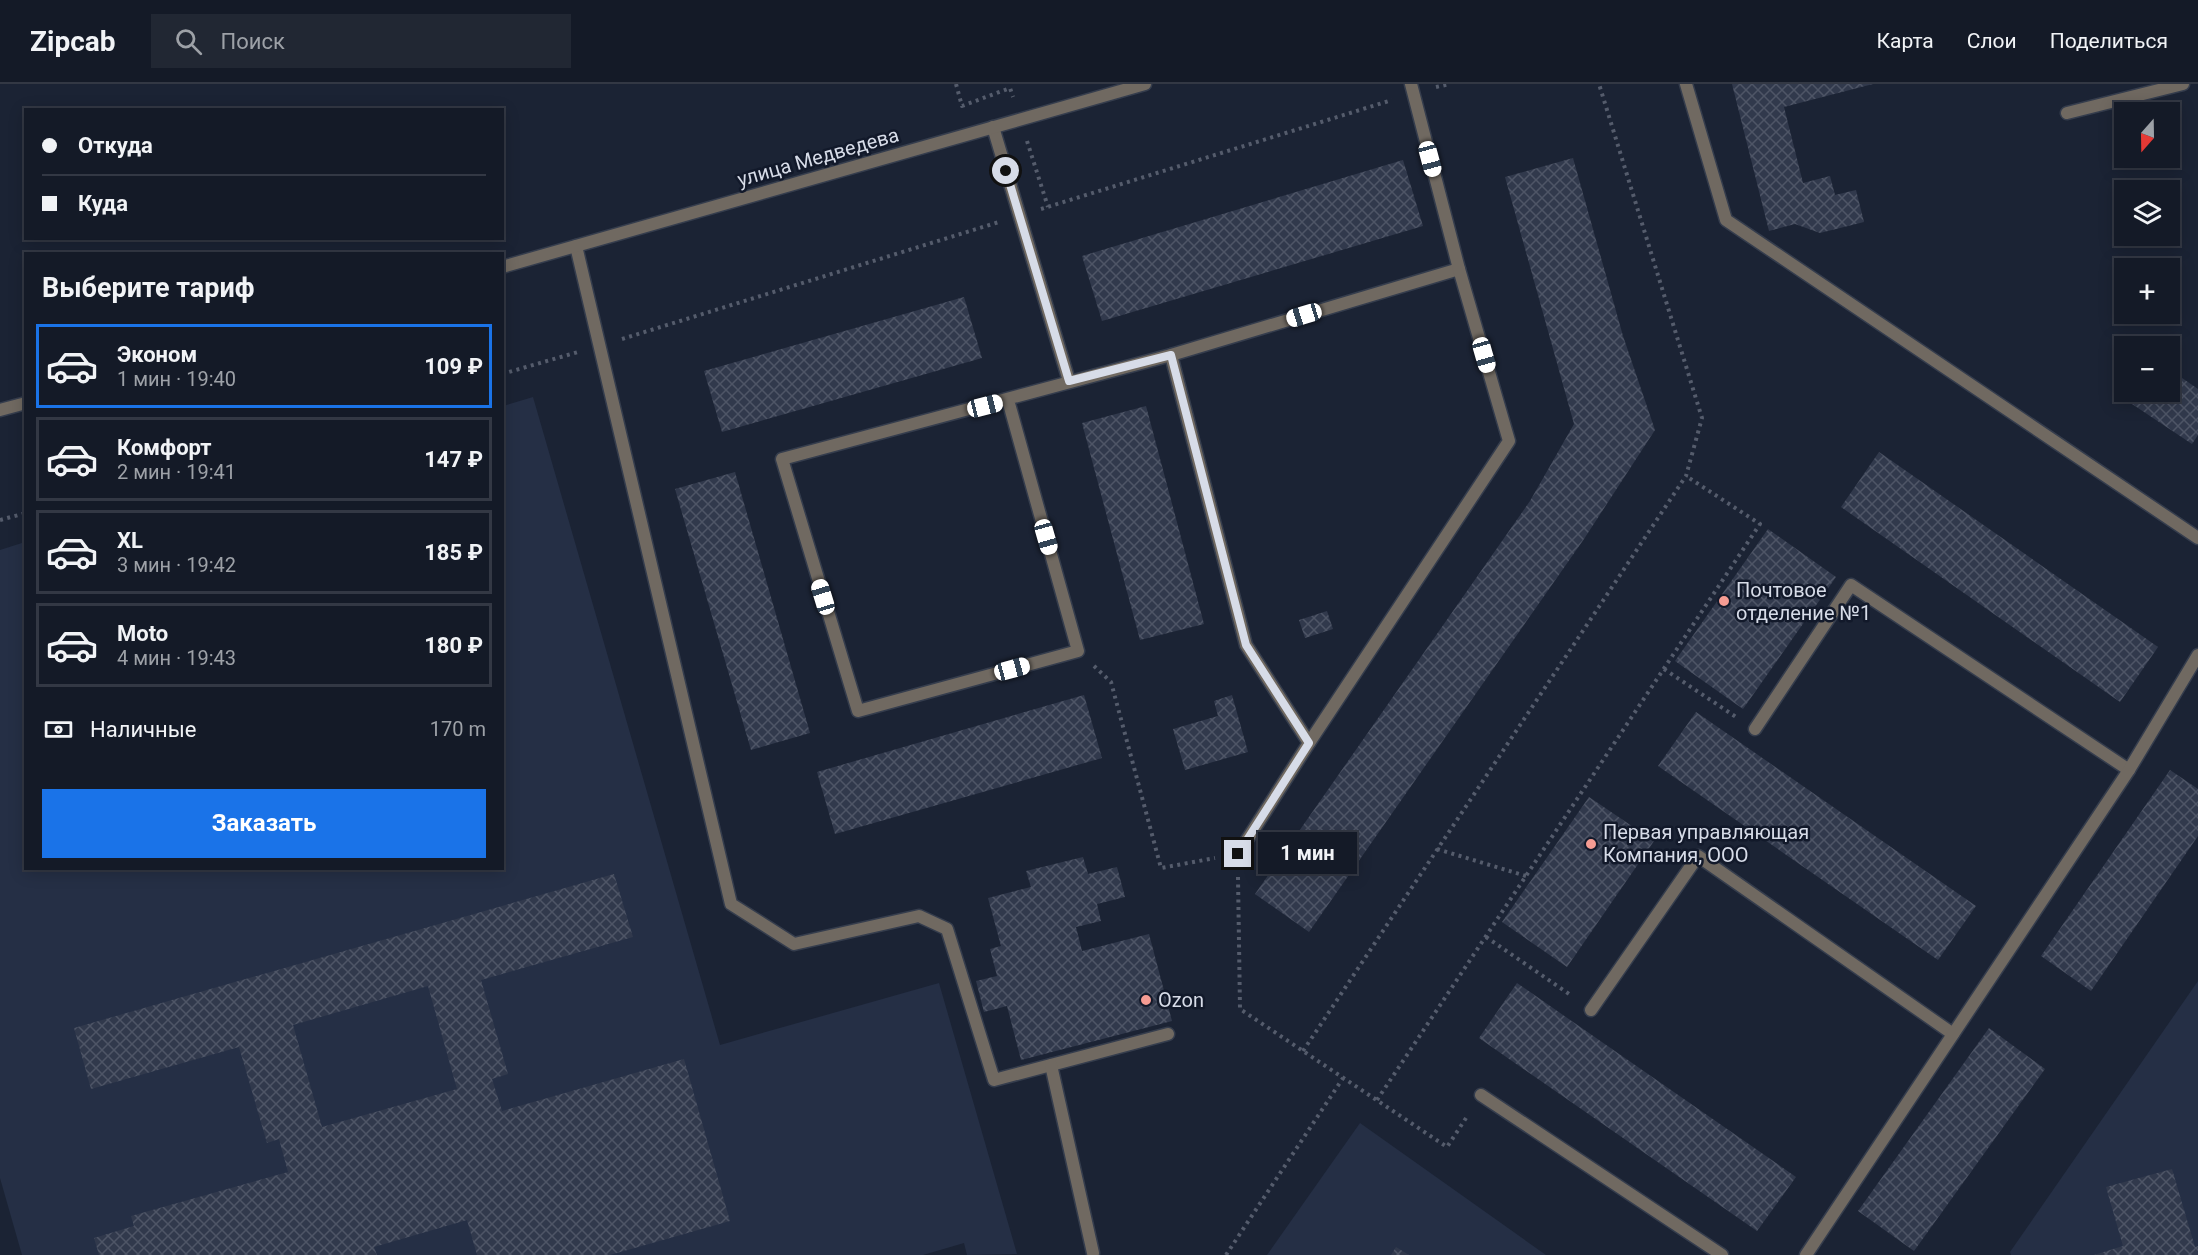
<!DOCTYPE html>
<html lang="ru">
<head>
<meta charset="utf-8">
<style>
	body { margin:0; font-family:Roboto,sans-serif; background:#212733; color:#f1f3f6; height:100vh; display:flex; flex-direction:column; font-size:22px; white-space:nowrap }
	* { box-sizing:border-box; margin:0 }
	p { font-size:20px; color:#9da1a7 }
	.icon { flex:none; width:33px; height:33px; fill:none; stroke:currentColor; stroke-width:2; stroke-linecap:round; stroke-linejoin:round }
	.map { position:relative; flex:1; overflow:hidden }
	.panel { position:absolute; left:24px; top:168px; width:480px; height:618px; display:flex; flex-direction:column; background:#141a27; border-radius:0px; box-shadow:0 3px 15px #0003,0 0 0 2px #333844 }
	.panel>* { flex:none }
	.banner { position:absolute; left:24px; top:24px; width:480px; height:132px; border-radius:0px; box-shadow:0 3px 15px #0003,0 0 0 2px #333844; display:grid; align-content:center; height:132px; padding:0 18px; background:#141a27 }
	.needle { width:39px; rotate:200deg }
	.tools { position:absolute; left:2114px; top:18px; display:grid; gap:12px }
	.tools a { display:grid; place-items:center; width:66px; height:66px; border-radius:0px; background:#141a27; box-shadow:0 3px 15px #0003,0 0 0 2px #333844; font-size:30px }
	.end { position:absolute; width:27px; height:27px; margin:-14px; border:8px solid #d7dce8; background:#111; box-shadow:0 0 0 3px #111 }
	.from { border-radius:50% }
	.bubble { position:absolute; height:42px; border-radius:0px; background:#141a27; box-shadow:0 3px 15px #0003,0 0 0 2px #333844; font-size:20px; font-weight:700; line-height:42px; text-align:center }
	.car { position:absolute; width:18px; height:36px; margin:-18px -9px; border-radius:8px; box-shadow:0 0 4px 2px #0007; background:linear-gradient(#fff 24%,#345 0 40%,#fff 0 76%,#345 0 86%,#fff 0) }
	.banner b { display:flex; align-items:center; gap:21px; height:57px; font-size:22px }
	.banner b+b { border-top:2px solid #333844 }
	.banner i { width:15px; height:15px; background:#f1f3f6 }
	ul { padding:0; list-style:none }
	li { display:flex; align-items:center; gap:18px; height:84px; margin:0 12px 9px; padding:0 6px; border:3px solid #333844; border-radius:0px }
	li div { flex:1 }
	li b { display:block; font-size:22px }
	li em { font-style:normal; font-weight:700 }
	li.selected { border-color:#1a73e8 }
	li>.icon { width:54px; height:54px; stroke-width:1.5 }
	h2 { padding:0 18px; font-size:27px; line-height:72px }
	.pay { display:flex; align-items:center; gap:15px; height:66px; padding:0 18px; font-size:22px }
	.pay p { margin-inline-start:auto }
	.primary-button { display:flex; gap:12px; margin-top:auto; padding:12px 18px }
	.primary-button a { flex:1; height:69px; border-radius:0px; background:#1a73e8; color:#fff; font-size:24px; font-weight:700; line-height:69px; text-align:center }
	header { display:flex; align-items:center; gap:36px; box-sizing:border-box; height:84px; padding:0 30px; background:#141a27; border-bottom:2px solid #333844 }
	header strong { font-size:28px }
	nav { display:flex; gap:33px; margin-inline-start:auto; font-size:21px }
	.search { width:420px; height:54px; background:#212733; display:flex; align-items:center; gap:15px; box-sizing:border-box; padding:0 21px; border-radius:0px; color:#9da1a7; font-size:22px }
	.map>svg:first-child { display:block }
</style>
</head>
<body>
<header>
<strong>Zipcab</strong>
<div class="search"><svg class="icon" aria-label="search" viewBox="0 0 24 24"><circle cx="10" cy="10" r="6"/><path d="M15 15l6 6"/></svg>Поиск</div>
<nav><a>Карта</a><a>Слои</a><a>Поделиться</a></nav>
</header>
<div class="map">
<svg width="2198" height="1171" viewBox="0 0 2198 1171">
	<defs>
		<pattern id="building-cross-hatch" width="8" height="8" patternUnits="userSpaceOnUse" patternTransform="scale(1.5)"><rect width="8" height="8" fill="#31394c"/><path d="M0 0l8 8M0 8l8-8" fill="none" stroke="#4e5566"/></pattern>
	</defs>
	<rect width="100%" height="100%" fill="#1b2334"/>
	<g fill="#252f45">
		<path d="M533,313L720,961L939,899L1017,1170L967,1171L964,1159L923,1171H22L0,1094V466L25,458L26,784H502L503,322Z"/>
		<path d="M2198,897V1171H2011L2010,1168Z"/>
		<path d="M1360,1039L1546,1171H1267Z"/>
	</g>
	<g fill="url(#building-cross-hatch)" fill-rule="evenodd">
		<path d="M1732,0H1873L1784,23L1803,99L1830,92L1835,111L1856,106L1864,138L1820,149L1795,140L1769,147Z"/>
		<path d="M1573,74L1623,252L1655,346L1584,455L1309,848L1255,810L1530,417L1574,340L1505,93Z"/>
		<path d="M1403,76L1423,142L1102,237L1082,172Z"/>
		<path d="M964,213L982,274L722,348L704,287Z"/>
		<path d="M2169,285L2198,305V351L2192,360L2132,320L2140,308H2169Z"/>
		<path d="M1146,322L1204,540L1140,556L1082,339Z"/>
		<path d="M1879,368L2158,563L2120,618L1841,423Z"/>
		<path d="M735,388L810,649L751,666L675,405Z"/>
		<path d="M1768,445L1836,493L1743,625L1675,577Z"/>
		<path d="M1327,527L1333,545L1305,554L1299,536Z"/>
		<path d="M1084,611L1102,674L835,750L817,688Z"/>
		<path d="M1232,611L1248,668L1185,686L1173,645L1218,632L1214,617Z"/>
		<path d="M1696,628L1976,822L1938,876L1658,682Z"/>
		<path d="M2170,686L2198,705V752L2091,907L2041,872Z"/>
		<path d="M1589,713L1654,757L1567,883L1502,838Z"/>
		<path d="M1083,773L1088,790L1117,783L1125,813L1097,820L1101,837L1076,843L1082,867L1149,850L1172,937L1021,976L1007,922L984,928L976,897L997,892L990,865L1001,862L988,814L1031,803L1026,787Z"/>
		<path d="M614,790L633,853L481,896L508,990L492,995L502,1027L684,975L730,1137L610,1171H477L467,1136L374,1163L377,1171H99L94,1154L134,1142L131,1132L288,1088L279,1055L267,1059L239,963L91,1005L74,944ZM428,902L457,1005L322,1043L293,941Z"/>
		<path d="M1517,899L1796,1093L1757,1147L1479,954Z"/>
		<path d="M1989,944L2045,985L1914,1167L1858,1127Z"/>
		<path d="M2172,1085L2195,1163L2198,1162V1171H2094L2123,1162L2106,1103Z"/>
		<path d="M1396,1163L1409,1171H1391Z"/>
	</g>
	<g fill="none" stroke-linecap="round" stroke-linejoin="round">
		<defs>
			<g id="lane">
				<path d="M1686,0L1726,136L2198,454"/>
				<path d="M2067,29L2183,0"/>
				<path d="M993,43L1069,297"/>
				<path d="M576,162L731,820L794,860L919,832L947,845L994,996L1168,950"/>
				<path d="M1171,271L1246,561L1309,659"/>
				<path d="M1008,316L1078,567L858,627L782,375L1171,271L1459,185"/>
				<path d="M1755,645L1851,501L2129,686"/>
				<path d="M1238,770L1309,659L1509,357L1459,185L1411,0"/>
				<path d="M1591,926L1698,772L1953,950"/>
				<path d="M1051,981L1093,1169"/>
				<path d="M1481,1011L1722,1171"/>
				<path d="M1806,1171L2129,686L2198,571"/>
			</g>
			<g id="street">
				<path d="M502,183L1145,0"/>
				<path d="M0,326L26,319"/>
			</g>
		</defs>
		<use href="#lane" stroke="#353d4d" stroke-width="15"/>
		<use href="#street" stroke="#353d4d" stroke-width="15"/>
		<g stroke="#555c6c" stroke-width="4" stroke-dasharray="3 4.5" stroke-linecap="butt">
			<path d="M956,0L962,22L1010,4L1013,13"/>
			<path d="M1436,3L1450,0"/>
			<path d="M1027,57L1048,123"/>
			<path d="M1041,125L1392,16"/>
			<path d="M622,255L999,138"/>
			<path d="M502,290L578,268"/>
			<path d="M0,436L26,429"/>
			<path d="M1094,582L1111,598L1161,784L1215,774"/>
			<path d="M1664,585L1736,633"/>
			<path d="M1437,765L1526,792"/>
			<path d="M1238,793L1240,925L1447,1063L1468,1031"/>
			<path d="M1486,853L1572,912"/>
			<path d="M1303,967L1686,392L1702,334L1599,0"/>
			<path d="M1377,1016L1760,440L1686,392"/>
			<path d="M1226,1171L1343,994"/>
		</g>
		<use href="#lane" stroke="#706961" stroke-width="12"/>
		<use href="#street" stroke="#706961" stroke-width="12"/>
	</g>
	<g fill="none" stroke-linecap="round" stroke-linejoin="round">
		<path stroke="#d7dce8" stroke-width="8" d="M1006,87L1069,297L1171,271L1246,561L1309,659L1238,770"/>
	</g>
	<g fill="#f59c93" stroke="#12192a" stroke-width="2">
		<circle cx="1724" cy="517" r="6"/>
		<circle cx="1591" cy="760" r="6"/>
		<circle cx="1146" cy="916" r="6"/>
	</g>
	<g text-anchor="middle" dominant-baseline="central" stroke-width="5" stroke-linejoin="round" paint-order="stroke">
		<g font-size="20" fill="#d7dce8" stroke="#12192a">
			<text transform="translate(818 73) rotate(-16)">улица Медведева</text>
		</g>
		<g font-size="20" fill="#d7dce8" stroke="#12192a" text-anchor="start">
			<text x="1736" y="506">Почтовое<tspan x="1736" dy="23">отделение №1</tspan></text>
			<text x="1603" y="748">Первая управляющая<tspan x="1603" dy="23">Компания, ООО</tspan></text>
			<text x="1158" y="916">Ozon</text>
		</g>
	</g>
</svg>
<div class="tools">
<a><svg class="needle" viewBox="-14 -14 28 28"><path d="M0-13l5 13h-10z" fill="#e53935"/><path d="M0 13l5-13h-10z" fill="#9da1a7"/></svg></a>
<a><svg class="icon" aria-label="layers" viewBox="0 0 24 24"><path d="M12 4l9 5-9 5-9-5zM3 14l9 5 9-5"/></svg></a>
<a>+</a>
<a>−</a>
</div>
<i class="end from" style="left:1006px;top:87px"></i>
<i class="end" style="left:1238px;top:770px"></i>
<div class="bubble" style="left:1258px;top:748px;width:99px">1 мин</div>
<i class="car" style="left:1430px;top:75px;rotate:165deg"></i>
<i class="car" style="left:1304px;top:231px;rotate:253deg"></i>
<i class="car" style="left:1484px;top:271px;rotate:164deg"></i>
<i class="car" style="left:985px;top:322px;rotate:76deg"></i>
<i class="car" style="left:1046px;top:453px;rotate:164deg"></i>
<i class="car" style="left:823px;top:513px;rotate:343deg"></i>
<i class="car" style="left:1012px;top:585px;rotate:75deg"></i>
<div class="banner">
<b><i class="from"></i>Откуда</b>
<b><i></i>Куда</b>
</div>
<section class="panel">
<h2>Выберите тариф</h2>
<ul>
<li class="selected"><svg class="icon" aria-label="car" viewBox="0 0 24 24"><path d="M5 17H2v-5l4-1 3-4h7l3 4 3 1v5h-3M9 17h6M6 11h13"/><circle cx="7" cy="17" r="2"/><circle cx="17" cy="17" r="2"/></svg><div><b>Эконом</b><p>1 мин · 19:40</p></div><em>109 ₽</em></li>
<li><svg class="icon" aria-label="car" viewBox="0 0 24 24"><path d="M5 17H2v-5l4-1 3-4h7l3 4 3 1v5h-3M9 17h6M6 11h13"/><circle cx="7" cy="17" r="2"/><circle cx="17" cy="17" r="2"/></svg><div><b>Комфорт</b><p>2 мин · 19:41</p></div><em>147 ₽</em></li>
<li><svg class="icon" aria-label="car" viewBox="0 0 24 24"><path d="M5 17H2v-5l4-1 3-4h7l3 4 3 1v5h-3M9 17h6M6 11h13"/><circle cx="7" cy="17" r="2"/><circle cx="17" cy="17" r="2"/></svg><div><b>XL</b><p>3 мин · 19:42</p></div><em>185 ₽</em></li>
<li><svg class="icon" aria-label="car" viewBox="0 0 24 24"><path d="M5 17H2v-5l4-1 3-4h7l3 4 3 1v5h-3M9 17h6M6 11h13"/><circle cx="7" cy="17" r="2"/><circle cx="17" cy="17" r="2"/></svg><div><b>Moto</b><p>4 мин · 19:43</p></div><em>180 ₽</em></li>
</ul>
<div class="pay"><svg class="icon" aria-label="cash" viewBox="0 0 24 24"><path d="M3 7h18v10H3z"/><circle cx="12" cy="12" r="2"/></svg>Наличные<p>170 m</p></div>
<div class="primary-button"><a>Заказать</a></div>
</section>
</div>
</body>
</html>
